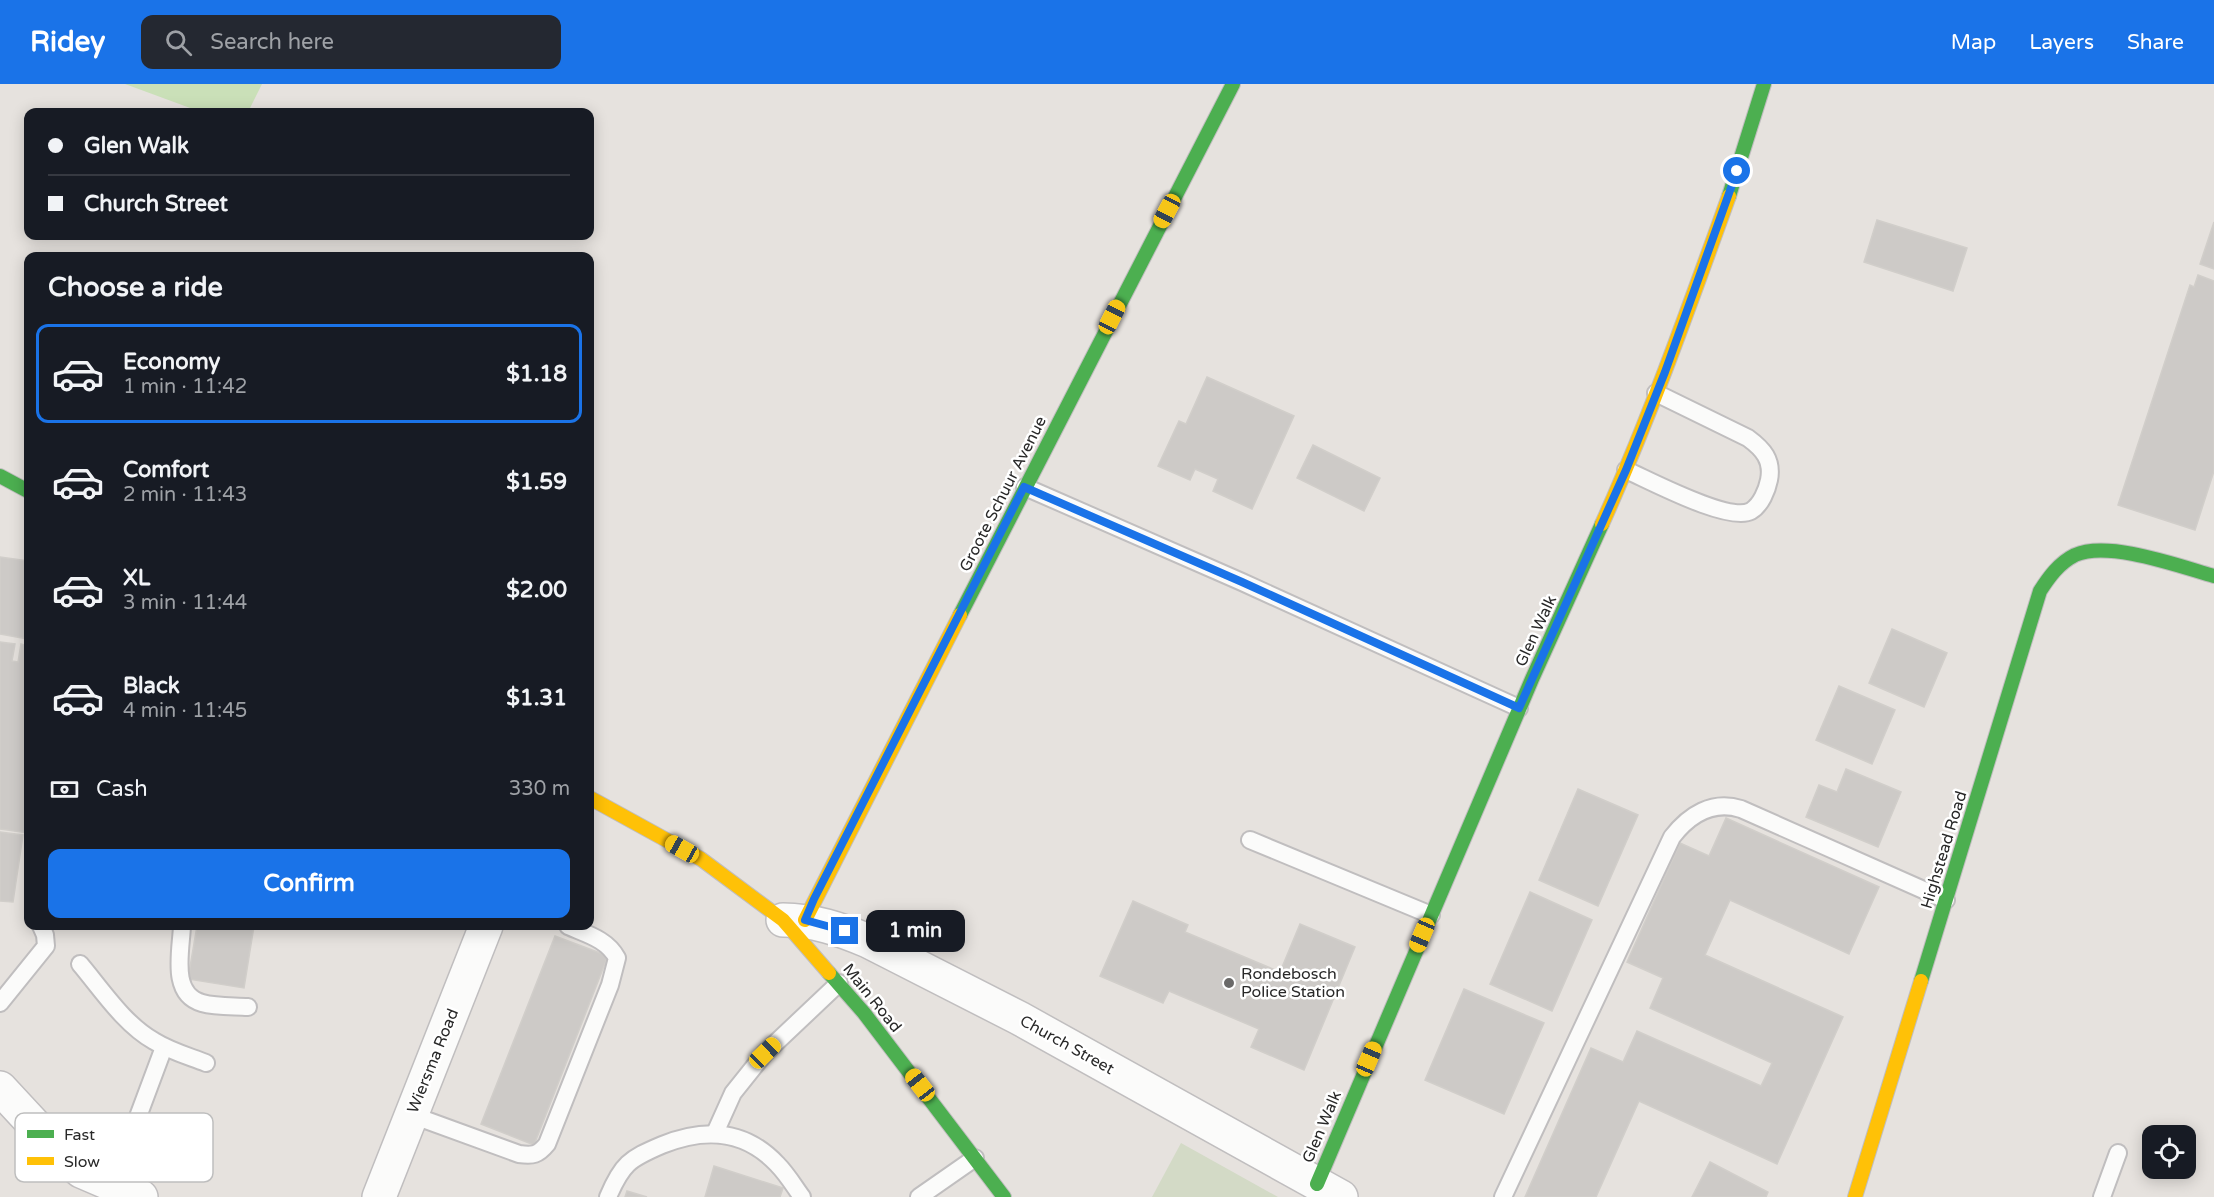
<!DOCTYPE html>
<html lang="en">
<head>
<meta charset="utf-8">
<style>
	body { margin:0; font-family:"Varela Round",sans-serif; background:#242831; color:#f1f3f6; height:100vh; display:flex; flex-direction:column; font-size:22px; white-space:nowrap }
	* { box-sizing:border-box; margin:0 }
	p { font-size:20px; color:#9ea1a6 }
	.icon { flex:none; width:33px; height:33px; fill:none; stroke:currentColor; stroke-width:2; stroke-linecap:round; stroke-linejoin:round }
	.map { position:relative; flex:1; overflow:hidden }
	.sheet { position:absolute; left:24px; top:168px; width:570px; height:678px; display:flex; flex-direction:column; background:#171b24; border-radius:12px; box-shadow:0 3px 15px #0003 }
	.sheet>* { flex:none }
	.banner { position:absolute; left:24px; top:24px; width:570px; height:132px; border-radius:12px; box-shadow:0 3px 15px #0003; display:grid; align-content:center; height:132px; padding:0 24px; background:#171b24 }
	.buttons { position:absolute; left:2142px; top:1041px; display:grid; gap:12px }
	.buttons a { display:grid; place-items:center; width:54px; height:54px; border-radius:12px; background:#171b24; box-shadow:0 3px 15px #0003; font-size:30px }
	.end { position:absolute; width:27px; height:27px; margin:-14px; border:8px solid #1a73e8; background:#fff; box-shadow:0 0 0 3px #fff }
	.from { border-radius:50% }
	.bubble { position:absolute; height:42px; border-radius:12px; background:#171b24; box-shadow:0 3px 15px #0003; font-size:20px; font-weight:700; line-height:42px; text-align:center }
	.car { position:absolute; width:18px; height:36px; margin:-18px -9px; border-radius:8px; box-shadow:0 0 4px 2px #0007; background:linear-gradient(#f5c518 24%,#345 0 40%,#f5c518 0 76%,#345 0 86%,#f5c518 0) }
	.banner b { display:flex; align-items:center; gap:21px; height:57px; font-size:22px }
	.banner b+b { border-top:2px solid #363941 }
	.banner i { width:15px; height:15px; background:#f1f3f6 }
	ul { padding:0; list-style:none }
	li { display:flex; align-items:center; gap:18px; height:99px; margin:0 12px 9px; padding:0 12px; border:3px solid transparent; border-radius:12px }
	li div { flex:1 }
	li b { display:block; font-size:22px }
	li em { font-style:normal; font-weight:700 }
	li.current { border-color:#1a73e8 }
	li>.icon { width:54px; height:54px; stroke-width:1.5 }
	h2 { padding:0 24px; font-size:27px; line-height:72px }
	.pay { display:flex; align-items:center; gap:15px; height:66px; padding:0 24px; font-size:22px }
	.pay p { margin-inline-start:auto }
	.cta { display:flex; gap:12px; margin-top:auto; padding:12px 24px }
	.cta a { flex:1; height:69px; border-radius:12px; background:#1a73e8; color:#fff; font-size:24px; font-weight:700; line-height:69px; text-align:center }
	header { display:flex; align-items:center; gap:36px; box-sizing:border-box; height:84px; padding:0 30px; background:#1a73e8; color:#fff }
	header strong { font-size:28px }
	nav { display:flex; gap:33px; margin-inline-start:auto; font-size:21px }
	.search { width:420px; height:54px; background:#242831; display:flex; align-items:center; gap:15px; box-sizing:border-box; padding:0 21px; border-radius:12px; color:#9ea1a6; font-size:22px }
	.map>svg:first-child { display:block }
</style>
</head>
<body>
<header>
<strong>Ridey</strong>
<div class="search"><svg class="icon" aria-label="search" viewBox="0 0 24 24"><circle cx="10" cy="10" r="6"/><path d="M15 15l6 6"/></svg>Search here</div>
<nav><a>Map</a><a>Layers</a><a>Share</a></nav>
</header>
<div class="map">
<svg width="2214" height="1113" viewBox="0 0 2214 1113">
	<rect width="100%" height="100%" fill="#e6e2de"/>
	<path fill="#cae0b8" d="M125,0H262L248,28H201Z"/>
	<path fill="#d3dac6" d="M1181,1059L1278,1113H1152Z"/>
	<g fill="#cdcac7" stroke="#d1ceca" stroke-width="1.5">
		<path d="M1877,136L1967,164L1953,207L1864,178Z"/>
		<path d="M2214,138V185L2200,180Z"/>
		<path d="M2198,191L2214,197V387L2195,446L2118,421L2190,201L2194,203Z"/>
		<path d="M1207,293L1294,332L1252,425L1213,407L1218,395L1195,385L1190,396L1158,382L1179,337L1186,340Z"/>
		<path d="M1313,361L1380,394L1364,427L1297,394Z"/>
		<path d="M0,473L28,477V555L0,550Z"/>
		<path d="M1892,545L1947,569L1924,623L1869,599Z"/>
		<path d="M0,558L15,560L12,577L18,578L21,560L28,562V749L0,745Z"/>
		<path d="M1839,602L1895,626L1872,680L1816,656Z"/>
		<path d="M1846,685L1901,708L1878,763L1806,733L1819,701L1837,708Z"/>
		<path d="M1578,705L1638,731L1598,822L1539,796Z"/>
		<path d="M1726,734L1879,803L1849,870L1730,816L1705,871L1843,933L1777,1080L1639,1017L1596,1113H1525L1591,964L1623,978L1637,947L1761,1002L1772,979L1650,924L1663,894L1627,878L1680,759L1709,772Z"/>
		<path d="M0,748L23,751L13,818L0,817Z"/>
		<path d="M1530,808L1592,836L1552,927L1490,900Z"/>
		<path d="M1133,817L1188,841L1185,848L1280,888L1300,840L1355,863L1304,986L1251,963L1259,945L1169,907L1163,919L1100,892Z"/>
		<path d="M197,842H254L244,904L188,895Z"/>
		<path d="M555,852L608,872L534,1061L481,1040Z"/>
		<path d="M1464,905L1544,939L1504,1030L1425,996Z"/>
		<path d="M1710,1078L1768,1108L1766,1113H1692Z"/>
		<path d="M714,1082L783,1104L780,1113H705Z"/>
		<path d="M627,1107L647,1113H625Z"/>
	</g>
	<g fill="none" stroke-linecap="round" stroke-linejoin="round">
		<defs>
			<g id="lane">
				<path d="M1626,386C1649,396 1729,439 1751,427C1761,421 1767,406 1769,396C1773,376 1763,365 1748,354L1656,309"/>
				<path d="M1025,403L1242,498L1519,624"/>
				<path d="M1250,756L1431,831"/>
				<path d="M182,842C181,867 170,910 202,919C216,923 233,922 248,923"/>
				<path d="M80,880C102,906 124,940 154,957C170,967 188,972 206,979"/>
				<path d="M0,919L46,862L45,851L41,842"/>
				<path d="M412,1031L519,1070C533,1072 538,1071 547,1060L610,901L617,874C607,855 586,850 568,842"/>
				<path d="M715,1049L733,1009L765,969L839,899"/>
				<path d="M111,1105L164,963"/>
				<path d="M608,1113C622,1080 629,1075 662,1061C704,1044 744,1045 777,1080C787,1090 794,1102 802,1113"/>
				<path d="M919,1113L975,1074"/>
				<path d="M1503,1113L1672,753C1689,731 1712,716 1741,725L1946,816"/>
				<path d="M2102,1113L2118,1069"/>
			</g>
			<g id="street">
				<path d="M783,836C813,836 840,845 868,857L1019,934L1341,1113"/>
				<path d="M0,1004L65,1074L81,1087L141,1113"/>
				<path d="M379,1113L486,842"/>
			</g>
			<g id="fast">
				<path d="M1729,112L1764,0"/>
				<path d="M0,392L28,407"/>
				<path d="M960,531L1233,0"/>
				<path d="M829,889L864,929L1004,1113"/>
				<path d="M1921,897L2040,507C2049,493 2059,479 2075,471C2108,456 2179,482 2214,492"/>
				<path d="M1317,1100L1532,595L1602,440"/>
			</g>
			<g id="slow">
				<path d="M1602,440C1650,333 1689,223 1729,112"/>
				<path d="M590,714L701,775L783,836L829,889"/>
				<path d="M805,836L960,531"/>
				<path d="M1855,1113L1921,897"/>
			</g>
		</defs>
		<use href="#lane" stroke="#c0bebf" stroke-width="20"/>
		<use href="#street" stroke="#c0bebf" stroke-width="36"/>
		<use href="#fast" stroke="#c0bebf" stroke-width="16"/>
		<use href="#slow" stroke="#c0bebf" stroke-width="16"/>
		<use href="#lane" stroke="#fbfbfa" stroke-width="16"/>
		<use href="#street" stroke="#fbfbfa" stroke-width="33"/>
		<use href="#fast" stroke="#4caf50" stroke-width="14"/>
		<use href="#slow" stroke="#ffc107" stroke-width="14"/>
	</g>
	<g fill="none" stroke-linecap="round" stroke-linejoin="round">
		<path stroke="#1a73e8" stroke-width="8" d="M845,847L805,836L814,815L1024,403L1242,498L1519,624L1626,386L1665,288L1737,87"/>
	</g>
	<circle fill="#6a6968" stroke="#fff" stroke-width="2" cx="1229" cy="899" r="6"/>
	<g text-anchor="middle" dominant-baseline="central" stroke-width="5" stroke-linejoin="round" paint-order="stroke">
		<g font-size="16" fill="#282828" stroke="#fff">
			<text transform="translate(1003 410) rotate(-63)">Groote Schuur Avenue</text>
			<text transform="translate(1536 547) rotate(-65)">Glen Walk</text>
			<text transform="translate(1944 766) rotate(-73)">Highstead Road</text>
			<text transform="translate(872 914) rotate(51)">Main Road</text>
			<text transform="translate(1067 961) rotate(29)">Church Street</text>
			<text transform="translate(433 977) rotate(-68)">Wiersma Road</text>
			<text transform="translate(1322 1043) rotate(-67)">Glen Walk</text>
		</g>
		<g font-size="16" fill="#282828" stroke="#fff" text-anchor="start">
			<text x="1241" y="890">Rondebosch<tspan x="1241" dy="18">Police Station</tspan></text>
		</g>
	</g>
	<rect x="15" y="1029" width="198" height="69" rx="9" fill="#fff" stroke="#bebebe" stroke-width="1.5"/>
	<rect x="27" y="1046" width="27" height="8" fill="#4caf50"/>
	<rect x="27" y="1073" width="27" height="8" fill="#ffc107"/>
	<g font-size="16" fill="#282828">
		<text x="64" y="1056">Fast</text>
		<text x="64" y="1083">Slow</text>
	</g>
</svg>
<div class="buttons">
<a><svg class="icon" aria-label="locate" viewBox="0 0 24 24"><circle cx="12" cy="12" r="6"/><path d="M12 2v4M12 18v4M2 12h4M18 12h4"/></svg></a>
</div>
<i class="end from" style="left:1737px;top:87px"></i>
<i class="end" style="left:845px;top:847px"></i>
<div class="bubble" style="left:866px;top:826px;width:99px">1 min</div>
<i class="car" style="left:1167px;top:127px;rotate:208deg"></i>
<i class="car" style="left:1112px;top:233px;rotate:27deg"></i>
<i class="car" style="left:682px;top:765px;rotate:299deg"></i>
<i class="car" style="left:1422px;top:851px;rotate:203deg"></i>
<i class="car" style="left:765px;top:969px;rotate:46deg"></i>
<i class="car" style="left:1369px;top:975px;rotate:23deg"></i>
<i class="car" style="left:920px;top:1001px;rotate:322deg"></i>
<div class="banner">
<b><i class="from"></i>Glen Walk</b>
<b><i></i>Church Street</b>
</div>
<section class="sheet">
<h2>Choose a ride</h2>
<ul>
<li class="current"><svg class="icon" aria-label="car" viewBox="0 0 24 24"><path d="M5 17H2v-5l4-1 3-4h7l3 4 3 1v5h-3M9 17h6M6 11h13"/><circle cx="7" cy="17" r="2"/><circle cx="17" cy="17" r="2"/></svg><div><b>Economy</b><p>1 min · 11:42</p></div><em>$1.18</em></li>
<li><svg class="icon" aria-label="car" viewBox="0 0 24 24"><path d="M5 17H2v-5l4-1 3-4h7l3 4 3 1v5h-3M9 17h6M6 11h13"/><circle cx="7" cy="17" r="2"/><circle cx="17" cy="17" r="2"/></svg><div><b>Comfort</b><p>2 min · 11:43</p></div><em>$1.59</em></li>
<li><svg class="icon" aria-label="car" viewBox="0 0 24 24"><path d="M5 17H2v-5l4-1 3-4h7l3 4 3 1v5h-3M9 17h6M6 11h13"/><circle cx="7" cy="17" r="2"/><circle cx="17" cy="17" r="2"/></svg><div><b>XL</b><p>3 min · 11:44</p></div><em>$2.00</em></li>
<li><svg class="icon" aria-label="car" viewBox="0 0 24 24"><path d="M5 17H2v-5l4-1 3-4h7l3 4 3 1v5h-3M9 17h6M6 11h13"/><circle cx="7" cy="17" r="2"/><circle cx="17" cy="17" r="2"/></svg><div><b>Black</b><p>4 min · 11:45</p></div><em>$1.31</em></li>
</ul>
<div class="pay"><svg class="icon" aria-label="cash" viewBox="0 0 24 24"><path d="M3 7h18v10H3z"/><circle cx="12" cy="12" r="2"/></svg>Cash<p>330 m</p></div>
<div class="cta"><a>Confirm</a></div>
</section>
</div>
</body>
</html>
